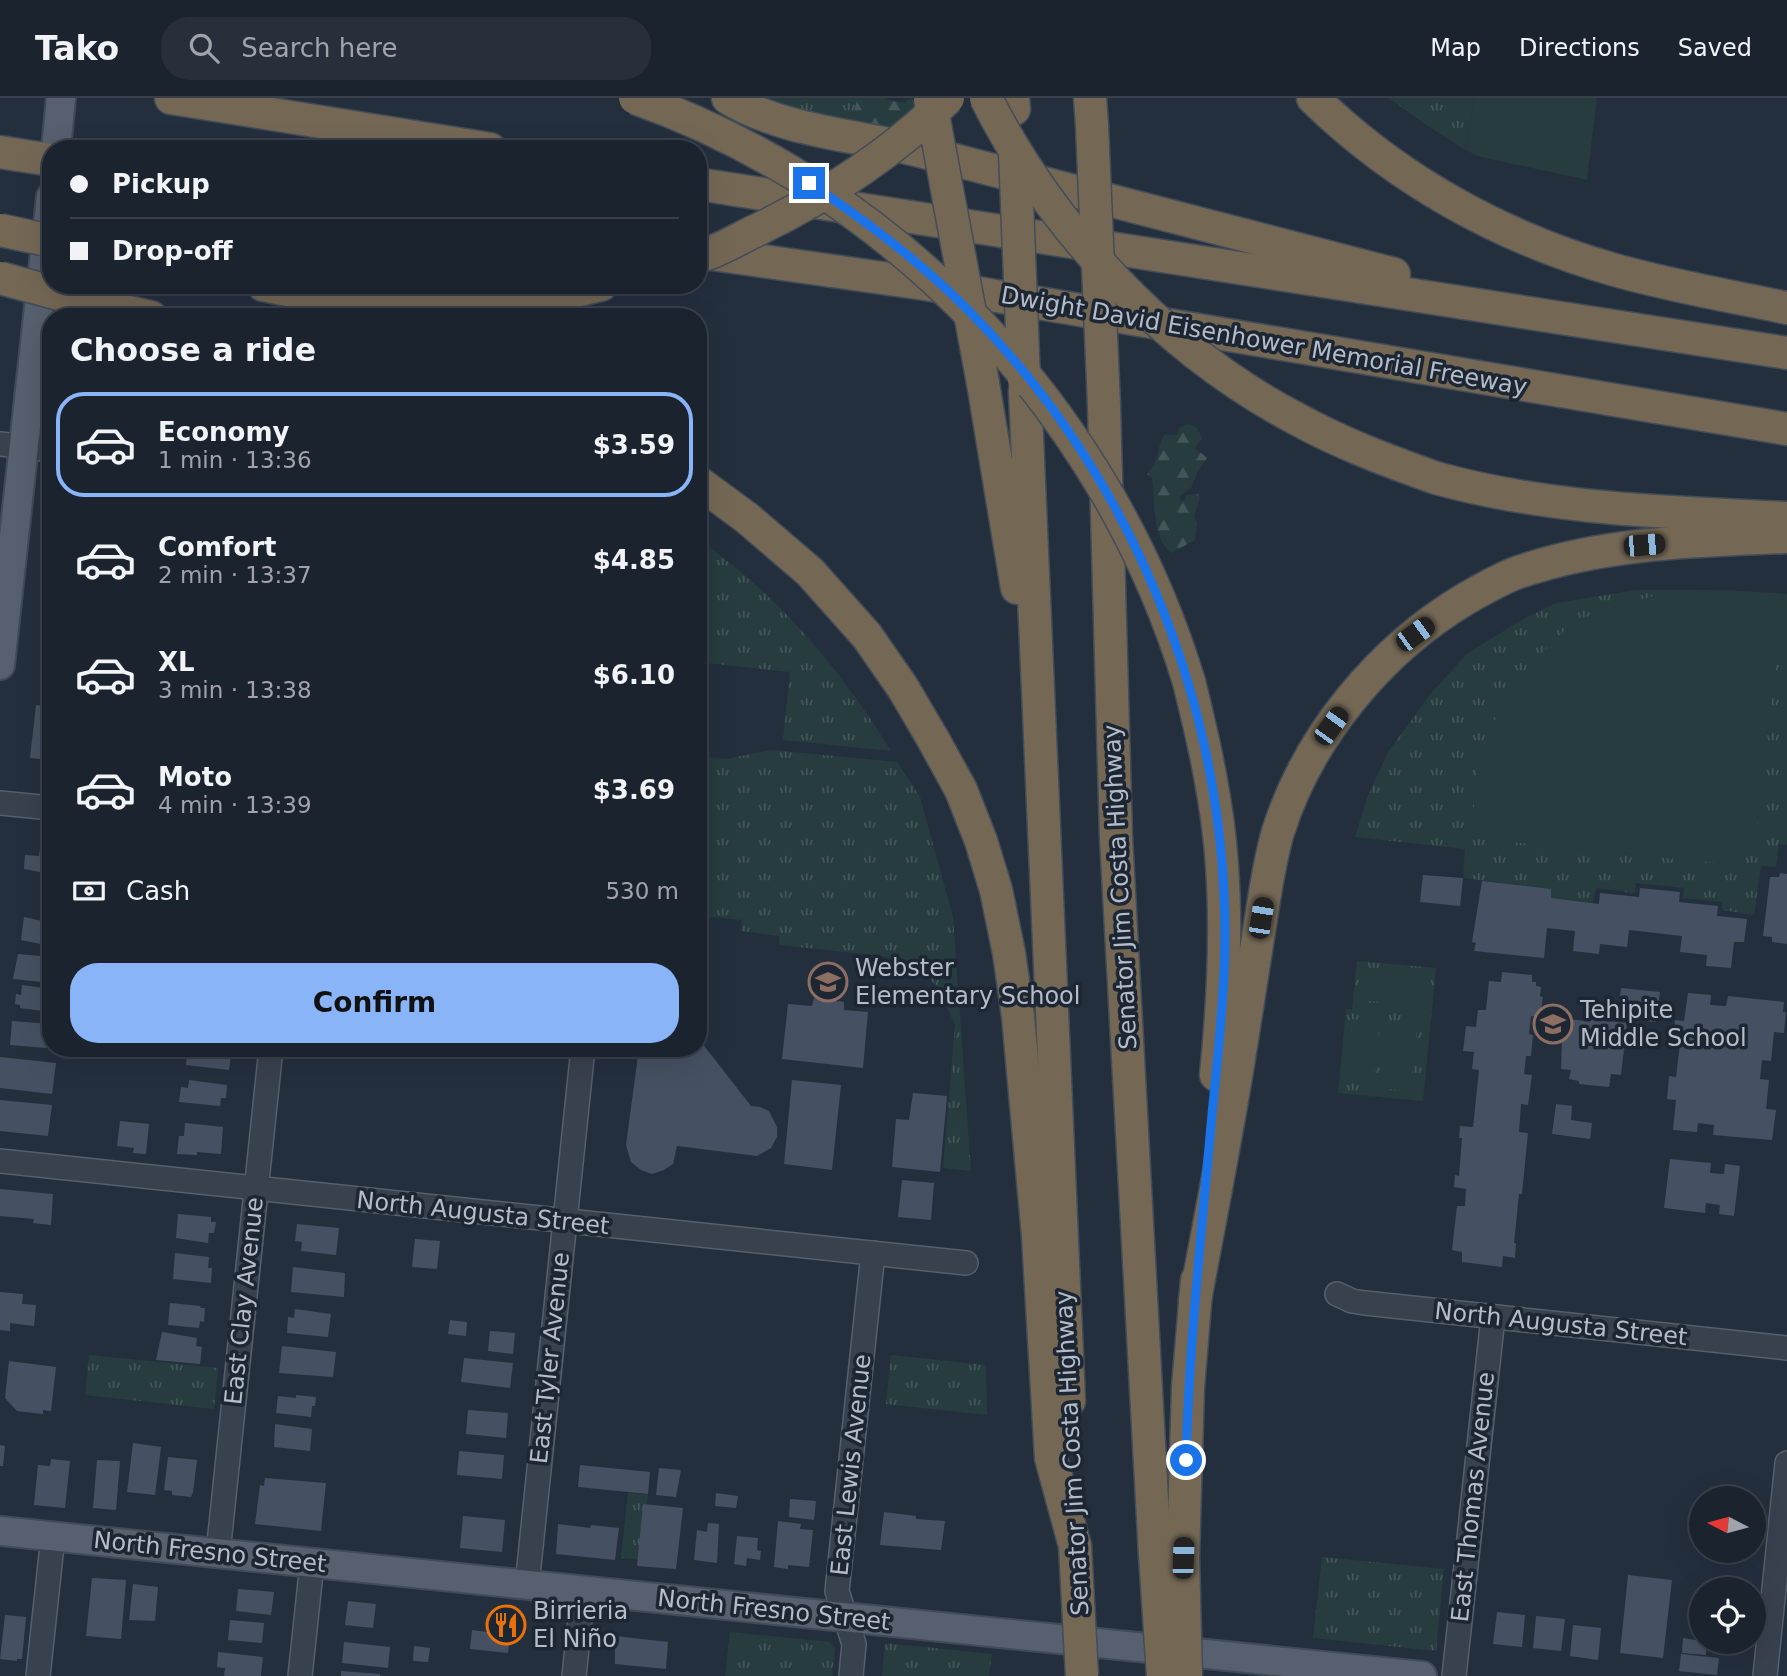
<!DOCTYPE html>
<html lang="en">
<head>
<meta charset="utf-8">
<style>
	body { margin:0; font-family:"DejaVu Sans",sans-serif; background:#282f3a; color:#f1f3f6; height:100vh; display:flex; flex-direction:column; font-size:26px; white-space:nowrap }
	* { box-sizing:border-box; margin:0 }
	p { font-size:23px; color:#a0a4aa }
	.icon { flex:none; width:38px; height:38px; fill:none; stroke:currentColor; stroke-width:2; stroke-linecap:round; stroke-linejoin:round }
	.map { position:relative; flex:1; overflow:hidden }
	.drawer { position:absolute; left:42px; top:210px; width:665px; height:749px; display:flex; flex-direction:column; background:#1b232e; border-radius:28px; box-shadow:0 7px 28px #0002,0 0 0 2px #39404a }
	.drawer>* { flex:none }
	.banner { position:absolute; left:42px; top:42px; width:665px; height:154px; border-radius:28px; box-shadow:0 7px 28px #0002,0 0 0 2px #39404a; display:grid; align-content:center; height:154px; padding:0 28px; background:#1b232e }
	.needle { width:46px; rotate:276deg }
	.fabs { position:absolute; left:1689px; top:1388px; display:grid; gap:14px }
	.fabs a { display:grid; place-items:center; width:77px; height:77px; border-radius:50%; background:#1b232e; box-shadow:0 7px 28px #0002,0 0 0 2px #39404a; font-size:35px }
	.end { position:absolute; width:32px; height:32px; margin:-16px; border:9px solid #1a73e8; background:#fff; box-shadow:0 0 0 4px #fff }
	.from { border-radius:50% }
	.car { position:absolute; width:21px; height:42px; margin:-21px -10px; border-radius:9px; box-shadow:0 0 5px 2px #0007; background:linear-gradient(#222 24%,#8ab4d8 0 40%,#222 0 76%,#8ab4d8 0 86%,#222 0) }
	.banner b { display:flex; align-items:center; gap:24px; height:66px; font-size:26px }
	.banner b+b { border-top:2px solid #39404a }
	.banner i { width:18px; height:18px; background:#f1f3f6 }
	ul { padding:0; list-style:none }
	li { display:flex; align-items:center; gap:21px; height:105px; margin:0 14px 10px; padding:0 14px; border:4px solid transparent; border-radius:28px }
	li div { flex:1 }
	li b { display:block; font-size:26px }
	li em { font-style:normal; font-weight:600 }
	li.current { border-color:#8ab4f8 }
	li>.icon { width:63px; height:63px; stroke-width:1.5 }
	h2 { padding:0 28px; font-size:32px; line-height:84px }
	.pay { display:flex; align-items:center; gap:18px; height:77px; padding:0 28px; font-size:26px }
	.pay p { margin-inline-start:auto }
	.action { display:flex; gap:14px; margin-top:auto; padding:14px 28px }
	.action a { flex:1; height:80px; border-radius:28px; background:#8ab4f8; color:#111; font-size:28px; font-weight:600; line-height:80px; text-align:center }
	header { display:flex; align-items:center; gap:42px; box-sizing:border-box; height:98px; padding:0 35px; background:#1b232e; border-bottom:2px solid #39404a }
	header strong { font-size:33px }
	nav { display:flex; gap:38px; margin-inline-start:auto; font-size:24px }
	.search { width:490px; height:63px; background:#282f3a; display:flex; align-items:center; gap:18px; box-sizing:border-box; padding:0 24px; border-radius:28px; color:#a0a4aa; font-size:26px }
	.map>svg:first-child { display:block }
</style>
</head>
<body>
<header>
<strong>Tako</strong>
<div class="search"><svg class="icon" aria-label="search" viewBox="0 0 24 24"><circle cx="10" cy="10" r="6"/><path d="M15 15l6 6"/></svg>Search here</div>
<nav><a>Map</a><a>Directions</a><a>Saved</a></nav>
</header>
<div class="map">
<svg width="1787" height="1578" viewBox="0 0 1787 1578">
	<defs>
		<pattern id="grass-tufts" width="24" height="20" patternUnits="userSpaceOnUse" patternTransform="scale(1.75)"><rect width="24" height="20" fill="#263c3f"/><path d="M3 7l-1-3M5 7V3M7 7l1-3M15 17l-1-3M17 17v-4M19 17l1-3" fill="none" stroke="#435659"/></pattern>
		<pattern id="forest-firs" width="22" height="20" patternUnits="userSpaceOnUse" patternTransform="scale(1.75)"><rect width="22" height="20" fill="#263c3f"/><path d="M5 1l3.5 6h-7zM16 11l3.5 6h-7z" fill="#435659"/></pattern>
	</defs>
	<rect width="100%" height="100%" fill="#242f3e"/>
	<g fill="url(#grass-tufts)">
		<path d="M755,0H858L853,15L864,30Z"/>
		<path d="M1389,0H1474L1466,52L1426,27Z"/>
		<path d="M698,441C779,498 840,570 891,653L783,642L790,574L698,564Z"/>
		<path d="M1636,492H1724L1787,496V747L1779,746L1776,769L1761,768L1754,817L1722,812V804L1683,800L1684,790L1636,785L1635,795L1596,790L1593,805L1551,800V791L1463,780L1465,751L1355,739L1367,700L1388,654L1432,594L1467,556L1518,524L1556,505Z"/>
		<path d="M772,652L897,664L920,699L953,819L971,1073L943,1070L955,927L938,889L917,870L883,858L779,847V838L741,833L742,822L703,818L704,809L698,808V658L725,661Z"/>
		<path d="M1357,863L1436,870L1423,1003L1338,995L1346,911H1352Z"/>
		<path d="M89,1257L218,1270L214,1311L85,1297Z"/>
		<path d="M891,1257L986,1267L987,1317L886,1306Z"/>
		<path d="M628,1395L648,1397L641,1462L621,1460Z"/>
		<path d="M1322,1459L1444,1471L1436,1553L1313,1540Z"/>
		<path d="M730,1534L830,1544L835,1551L832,1578H725Z"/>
		<path d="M885,1545L992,1556L989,1578H882Z"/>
	</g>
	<g fill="url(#forest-firs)">
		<path d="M858,0H887V2L905,5L910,0L917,2L919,8L887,35L864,30L853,15Z"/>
		<path d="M1189,326L1197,330L1202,340L1195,350L1207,360L1197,375L1191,390L1179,398L1180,403L1185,402L1186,397L1198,396L1200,400L1194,419L1197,425L1195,442L1171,455C1152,440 1155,403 1152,380L1147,376C1162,358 1155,352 1165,336L1177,337L1180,329Z"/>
	</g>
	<g fill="#263c3f">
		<path d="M1474,0H1597L1587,82L1477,58L1466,52Z"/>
		<path d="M1724,492L1784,496L1754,753L1737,767L1472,740L1476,676L1506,591L1574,523L1656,497Z"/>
		<path d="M1363,872L1427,879L1424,908L1360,902Z"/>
		<path d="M1350,921L1380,924L1373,987L1342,984Z"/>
		<path d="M1387,926L1417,930L1410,993L1380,990Z"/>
	</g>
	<g fill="#455162">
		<path d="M48,511L51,512V531H46Z"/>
		<path d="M36,607L51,609V662L30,660Z"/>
		<path d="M45,743L51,744V776L24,771L25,757L39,758L40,751H44Z"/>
		<path d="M1780,775L1787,776V846L1772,844V839L1763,838L1770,779H1779Z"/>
		<path d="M1423,777L1463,780L1460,808L1420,804Z"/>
		<path d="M1482,783L1551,791V800L1599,806L1600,795L1639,799L1640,790L1680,794L1679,804L1718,808L1717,818L1747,821L1744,844H1734L1731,870L1706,868L1707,857L1680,854L1682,838L1629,832L1627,849L1600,846L1599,856L1573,853L1575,833L1547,830L1544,860L1474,853L1476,845L1472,844Z"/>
		<path d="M24,819L51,825V848L21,842Z"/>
		<path d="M18,856L51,859V885L13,881Z"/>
		<path d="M1502,874L1532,877V884H1536V888L1541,889L1540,898L1543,899L1540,919L1531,918L1529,936L1533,937L1531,958H1526L1524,976L1532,977L1528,1007L1521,1006L1519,1034L1528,1035L1522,1096H1519L1514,1145H1516L1515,1160L1503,1158L1502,1169L1462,1164V1154L1452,1152L1457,1108H1465L1466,1091L1454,1089L1455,1077L1459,1078L1462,1040H1459L1460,1028L1473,1029L1479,972L1472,971L1474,954L1463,953L1466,928L1476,929L1478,912H1486L1489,883L1501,884Z"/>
		<path d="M22,887L51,891V914L20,910V907L15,906L16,896L21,897Z"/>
		<path d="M1621,890L1660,894L1656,924L1642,923L1644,908L1619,905Z"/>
		<path d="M1688,895L1711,897L1710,907L1726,908L1728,898L1784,904L1783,914H1786L1784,935L1774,934L1771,963L1762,962L1760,981L1769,982L1766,1011L1776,1012L1772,1042L1713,1037L1714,1027L1698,1025L1697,1034L1673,1032L1676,1002L1667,1001L1669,978L1676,979L1680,946L1673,945L1675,922L1684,923Z"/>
		<path d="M814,900L844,904V912L868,914L863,970L782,961L788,906L812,908Z"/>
		<path d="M1567,921L1586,923V921L1627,925L1621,977L1611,976L1609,989L1579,986V983L1569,981L1571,972L1561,971L1562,940H1564Z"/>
		<path d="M12,923L51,926V945H46V950L10,947Z"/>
		<path d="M698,940L751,1008L760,1009L769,1013L777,1029V1039L771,1050L757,1058L677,1048L673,1066L664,1072L652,1076L641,1072L631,1064L626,1047L639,950H698Z"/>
		<path d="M184,950H232L229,972L186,967L187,958L183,957Z"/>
		<path d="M0,959L56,965L52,996L0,990Z"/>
		<path d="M189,982L227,987L226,1000H221L220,1008L179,1004L181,989L188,990Z"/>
		<path d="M792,982L841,987L832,1072L784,1066Z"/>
		<path d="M913,995L947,998L940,1074L892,1069L896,1021L909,1022Z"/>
		<path d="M0,1002L52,1007L48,1038L0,1033Z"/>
		<path d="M1556,1006L1572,1008L1571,1022L1592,1025L1590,1041L1552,1036Z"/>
		<path d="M120,1023L149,1026L146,1056L133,1055L134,1050L117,1048Z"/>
		<path d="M185,1025L223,1029L221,1056L197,1054V1057L177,1056L179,1038H184Z"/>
		<path d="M1670,1061L1711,1065L1710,1075L1724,1076L1725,1066L1740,1068L1734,1118L1719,1116L1720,1107L1706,1105L1705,1115L1664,1110Z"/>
		<path d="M902,1082L934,1085L931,1122L898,1119Z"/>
		<path d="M0,1091L53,1096L51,1127L33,1125L34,1121L0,1118Z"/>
		<path d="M178,1116L211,1119V1124H216L214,1135H209L208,1145L176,1140Z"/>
		<path d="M297,1126L339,1130L336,1157L301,1153L302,1144L295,1143Z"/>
		<path d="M415,1141L440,1143L437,1171L412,1169Z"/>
		<path d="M175,1155L209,1159L208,1170H212L211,1185L173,1181Z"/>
		<path d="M293,1169L345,1175L344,1199L291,1194Z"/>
		<path d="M0,1194L23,1196L22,1206L36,1207L34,1228L10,1225V1233L0,1232Z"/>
		<path d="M170,1205L201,1208L200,1210H205L204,1224L200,1223L199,1230L168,1227Z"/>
		<path d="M295,1211L331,1216L328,1239L287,1235L288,1219L294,1220Z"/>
		<path d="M450,1222L467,1224L466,1238L448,1236Z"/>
		<path d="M490,1233L515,1235L513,1256L488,1253Z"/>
		<path d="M162,1234L197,1240L196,1248L202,1249L200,1266L156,1262Z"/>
		<path d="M282,1248L336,1254L333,1279L279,1275Z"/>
		<path d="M464,1260L513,1265L510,1290L461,1284Z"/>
		<path d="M9,1263L56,1269L51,1313L43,1312V1316L17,1313L5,1300Z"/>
		<path d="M296,1297L316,1299L315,1308H312L311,1319L276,1315L278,1298L296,1300Z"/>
		<path d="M468,1312L508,1315L506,1340L466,1336Z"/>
		<path d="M275,1326L312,1331L310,1353L274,1349Z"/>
		<path d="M133,1345L161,1349L155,1397L127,1394Z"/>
		<path d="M0,1347L5,1348L3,1368H0Z"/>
		<path d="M459,1353L504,1357L502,1381L457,1377Z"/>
		<path d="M168,1359L197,1362L193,1394L191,1399L172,1397V1393L164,1392Z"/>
		<path d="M51,1361L70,1363L65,1410L34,1407L38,1367L50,1368Z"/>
		<path d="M97,1362L120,1363L116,1412L93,1410Z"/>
		<path d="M580,1367L650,1374L648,1396L578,1389Z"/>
		<path d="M659,1370L681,1372L676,1399L656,1397Z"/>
		<path d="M265,1380L326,1385L321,1433L255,1426L260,1387L264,1388Z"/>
		<path d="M716,1395L738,1398L736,1410L715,1408Z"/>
		<path d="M790,1401L816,1403L814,1422L789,1419Z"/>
		<path d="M643,1406L683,1410L676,1471L637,1468Z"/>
		<path d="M884,1414L916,1418V1421L945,1423L941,1452L880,1447Z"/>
		<path d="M463,1418L505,1422L502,1454L460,1450Z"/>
		<path d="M778,1423L801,1426L800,1431L813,1432L809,1469L788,1467V1471L774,1469Z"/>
		<path d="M708,1425L719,1426L717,1465L694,1462L697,1432L707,1434Z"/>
		<path d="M558,1426L590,1430L591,1427L619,1430L615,1462L556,1456Z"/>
		<path d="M737,1438L758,1440L757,1452L761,1453L760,1462L747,1460L746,1468L734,1466Z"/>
		<path d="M1628,1477L1672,1482L1663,1560L1620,1555Z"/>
		<path d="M92,1480L126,1482L121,1541L86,1538Z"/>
		<path d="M133,1486L158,1489L155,1523L129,1522Z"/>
		<path d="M238,1491L274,1494L271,1517L236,1513Z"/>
		<path d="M348,1503L376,1506L373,1530L345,1527Z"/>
		<path d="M1497,1514L1525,1517L1522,1549L1493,1546Z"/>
		<path d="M5,1517L26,1519L22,1561H17V1563L0,1561Z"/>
		<path d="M1536,1518L1565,1521L1561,1553L1533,1550Z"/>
		<path d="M230,1522L264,1525L262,1545L228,1542Z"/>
		<path d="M1573,1527L1601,1530L1598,1562L1570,1558Z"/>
		<path d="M472,1532L510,1537L508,1555L470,1551Z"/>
		<path d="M615,1538L668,1544L666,1571L615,1566Z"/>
		<path d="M1683,1540L1707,1544L1706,1557L1682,1555Z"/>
		<path d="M344,1544L390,1549L388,1570L342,1565Z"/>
		<path d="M414,1548L430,1550L428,1564L413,1563Z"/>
		<path d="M218,1554L263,1559L261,1578H224L225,1570L217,1569Z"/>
		<path d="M1681,1556L1719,1560L1717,1577L1679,1573Z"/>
		<path d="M341,1573L380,1576V1578H341Z"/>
	</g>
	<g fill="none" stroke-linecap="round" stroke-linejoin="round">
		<defs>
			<g id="minor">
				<path d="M0,346L51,352"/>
				<path d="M0,705L51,710"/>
				<path d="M0,1063L966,1165"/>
				<path d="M1337,1196L1352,1203L1365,1205L1787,1250"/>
				<path d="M218,1455L271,950"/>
				<path d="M527,1487L583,950"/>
				<path d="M38,1578L53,1438"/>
				<path d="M300,1578L312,1465"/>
				<path d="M574,1578L583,1493"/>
				<path d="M851,1578L854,1546L837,1493L873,1155"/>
				<path d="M1454,1578L1493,1219"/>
				<path d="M1765,1578L1787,1365"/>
			</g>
			<g id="major">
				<path d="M56,51L61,0"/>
				<path d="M0,567L51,99"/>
				<path d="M0,1433L1422,1578"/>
			</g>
			<g id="highway">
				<path d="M171,0L490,51"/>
				<path d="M728,0C782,33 855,37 916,52C1075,93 1234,135 1394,176"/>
				<path d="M1013,0L1014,11"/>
				<path d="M1090,0L1092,28"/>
				<path d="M1313,0C1397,82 1502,140 1615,172C1671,188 1730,198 1787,210"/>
				<path d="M0,54L51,62"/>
				<path d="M698,86L1787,255"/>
				<path d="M698,154L925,186L1787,331"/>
				<path d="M263,187C373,210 491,215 601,187"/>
				<path d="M103,208L151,219"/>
				<path d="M983,285L1017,490"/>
				<path d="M1025,293L1069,1303"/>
				<path d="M1104,307L1116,739L1155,1457"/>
				<path d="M1436,380C1551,412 1669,414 1787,420"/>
				<path d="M698,384L747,420L810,474L867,538L903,590L933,641L961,692L981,743L996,792L1009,855L1018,918L1038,1138L1051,1360L1075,1448"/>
				<path d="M1189,584C1204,644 1218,706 1222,768C1227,838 1223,908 1216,977"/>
				<path d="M1195,1202C1210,1121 1226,1041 1239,960C1246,915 1253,871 1260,827C1265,796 1269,764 1278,734C1308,638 1381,551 1467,500C1485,490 1503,479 1522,473C1608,444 1698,443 1787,439"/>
				<path d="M1183,1460L1188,1289L1197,1182"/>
			</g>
		</defs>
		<use href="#minor" stroke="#565f6c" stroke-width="26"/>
		<use href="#major" stroke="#414a57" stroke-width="32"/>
		<use href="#highway" stroke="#434c59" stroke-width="35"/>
		<use href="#minor" stroke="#38414e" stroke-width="23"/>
		<use href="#major" stroke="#56606e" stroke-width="28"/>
		<use href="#highway" stroke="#746855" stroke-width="32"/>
		<defs>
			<g id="highway-bridge">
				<path d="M635,0C899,94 1108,316 1189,584"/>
				<path d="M930,0L983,285"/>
				<path d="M986,0C1051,130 1166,252 1295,320C1340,345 1388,363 1436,380"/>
				<path d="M1092,28L1104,307"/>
				<path d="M1015,54L1024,282"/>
				<path d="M0,132L51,143"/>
				<path d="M698,159C719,153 738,141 757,132C827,98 893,55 948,0"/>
				<path d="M0,180L103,208"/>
				<path d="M1075,1448L1082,1578"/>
				<path d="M1155,1457L1163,1578"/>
				<path d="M1183,1460L1186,1578"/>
			</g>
		</defs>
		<use href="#highway-bridge" stroke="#434c59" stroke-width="35" stroke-linecap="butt"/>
		<use href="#highway-bridge" stroke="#746855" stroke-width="32"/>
	</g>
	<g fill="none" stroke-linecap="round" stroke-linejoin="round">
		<path stroke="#1a73e8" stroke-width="9" d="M809,85C865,122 918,162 965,209C1130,374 1224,602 1225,834C1225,899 1217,963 1211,1027C1201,1139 1189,1250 1186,1362"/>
	</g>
	<defs>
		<symbol id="school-ring" viewBox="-11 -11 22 22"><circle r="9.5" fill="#1d2633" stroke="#8d6e63" stroke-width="1.5"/><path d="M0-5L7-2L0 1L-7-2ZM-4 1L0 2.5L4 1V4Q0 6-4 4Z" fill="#8d6e63"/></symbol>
		<symbol id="restaurant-ring" viewBox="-11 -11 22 22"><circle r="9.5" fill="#1d2633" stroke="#e8710a" stroke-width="1.5"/><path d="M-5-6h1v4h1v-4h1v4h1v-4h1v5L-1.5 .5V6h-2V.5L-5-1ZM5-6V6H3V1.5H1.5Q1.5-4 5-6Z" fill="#e8710a"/></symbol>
	</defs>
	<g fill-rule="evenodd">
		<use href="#school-ring" x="806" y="862" width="44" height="44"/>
		<use href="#school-ring" x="1531" y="904" width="44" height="44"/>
		<use href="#restaurant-ring" x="484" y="1505" width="44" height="44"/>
	</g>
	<g text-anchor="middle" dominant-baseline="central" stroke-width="7" stroke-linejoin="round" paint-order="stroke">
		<g font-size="24" fill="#b4bcc9" stroke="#1d2633">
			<text transform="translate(1264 243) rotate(10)">Dwight David Eisenhower Memorial Freeway</text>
			<text transform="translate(1120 789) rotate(-93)">Senator Jim Costa Highway</text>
			<text transform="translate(483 1115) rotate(6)">North Augusta Street</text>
			<text transform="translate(244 1203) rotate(-84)">East Clay Avenue</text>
			<text transform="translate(1561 1226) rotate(6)">North Augusta Street</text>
			<text transform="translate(550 1260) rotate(-84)">East Tyler Avenue</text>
			<text transform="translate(1072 1355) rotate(-93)">Senator Jim Costa Highway</text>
			<text transform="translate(851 1367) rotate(-84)">East Lewis Avenue</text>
			<text transform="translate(1473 1399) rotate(-84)">East Thomas Avenue</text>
			<text transform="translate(210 1454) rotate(6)">North Fresno Street</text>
			<text transform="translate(774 1512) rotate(6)">North Fresno Street</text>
		</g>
		<g font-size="24" fill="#b4bcc9" stroke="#1d2633" text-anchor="start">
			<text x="855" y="870">Webster<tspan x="855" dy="28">Elementary School</tspan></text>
			<text x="1580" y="912">Tehipite<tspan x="1580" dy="28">Middle School</tspan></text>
			<text x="533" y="1513">Birrieria<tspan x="533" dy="28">El Niño</tspan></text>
		</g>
	</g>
</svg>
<div class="fabs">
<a><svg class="needle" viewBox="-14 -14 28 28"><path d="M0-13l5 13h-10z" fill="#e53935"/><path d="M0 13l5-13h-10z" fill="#a0a4aa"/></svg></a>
<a><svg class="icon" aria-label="locate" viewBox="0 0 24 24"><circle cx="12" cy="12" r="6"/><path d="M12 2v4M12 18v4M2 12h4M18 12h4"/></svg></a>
</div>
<i class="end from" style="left:1186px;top:1362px"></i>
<i class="end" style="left:809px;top:85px"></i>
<i class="car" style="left:1644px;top:447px;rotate:85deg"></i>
<i class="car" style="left:1415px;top:536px;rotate:54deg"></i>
<i class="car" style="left:1331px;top:628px;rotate:36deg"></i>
<i class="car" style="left:1261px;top:820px;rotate:9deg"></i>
<i class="car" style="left:1183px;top:1460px;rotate:2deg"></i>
<div class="banner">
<b><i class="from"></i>Pickup</b>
<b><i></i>Drop-off</b>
</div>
<section class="drawer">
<h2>Choose a ride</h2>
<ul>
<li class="current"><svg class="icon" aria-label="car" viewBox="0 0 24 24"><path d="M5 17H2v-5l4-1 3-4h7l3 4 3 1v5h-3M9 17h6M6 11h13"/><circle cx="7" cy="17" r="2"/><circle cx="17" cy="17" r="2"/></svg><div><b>Economy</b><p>1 min · 13:36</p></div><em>$3.59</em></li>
<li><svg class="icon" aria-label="car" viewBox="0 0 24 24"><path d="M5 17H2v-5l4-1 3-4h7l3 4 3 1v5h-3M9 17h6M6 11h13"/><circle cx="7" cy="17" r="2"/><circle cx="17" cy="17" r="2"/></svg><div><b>Comfort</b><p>2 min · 13:37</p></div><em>$4.85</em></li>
<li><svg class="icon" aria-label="car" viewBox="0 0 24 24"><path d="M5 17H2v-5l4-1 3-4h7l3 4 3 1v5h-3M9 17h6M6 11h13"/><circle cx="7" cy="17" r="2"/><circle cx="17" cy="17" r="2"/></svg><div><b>XL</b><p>3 min · 13:38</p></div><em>$6.10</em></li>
<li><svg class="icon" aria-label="car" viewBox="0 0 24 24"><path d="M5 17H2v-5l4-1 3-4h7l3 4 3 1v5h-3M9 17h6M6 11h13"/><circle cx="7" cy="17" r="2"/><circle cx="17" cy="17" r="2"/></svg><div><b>Moto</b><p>4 min · 13:39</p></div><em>$3.69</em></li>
</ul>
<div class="pay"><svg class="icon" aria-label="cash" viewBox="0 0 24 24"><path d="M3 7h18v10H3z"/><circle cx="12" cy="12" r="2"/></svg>Cash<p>530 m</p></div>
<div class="action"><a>Confirm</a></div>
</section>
</div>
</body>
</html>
